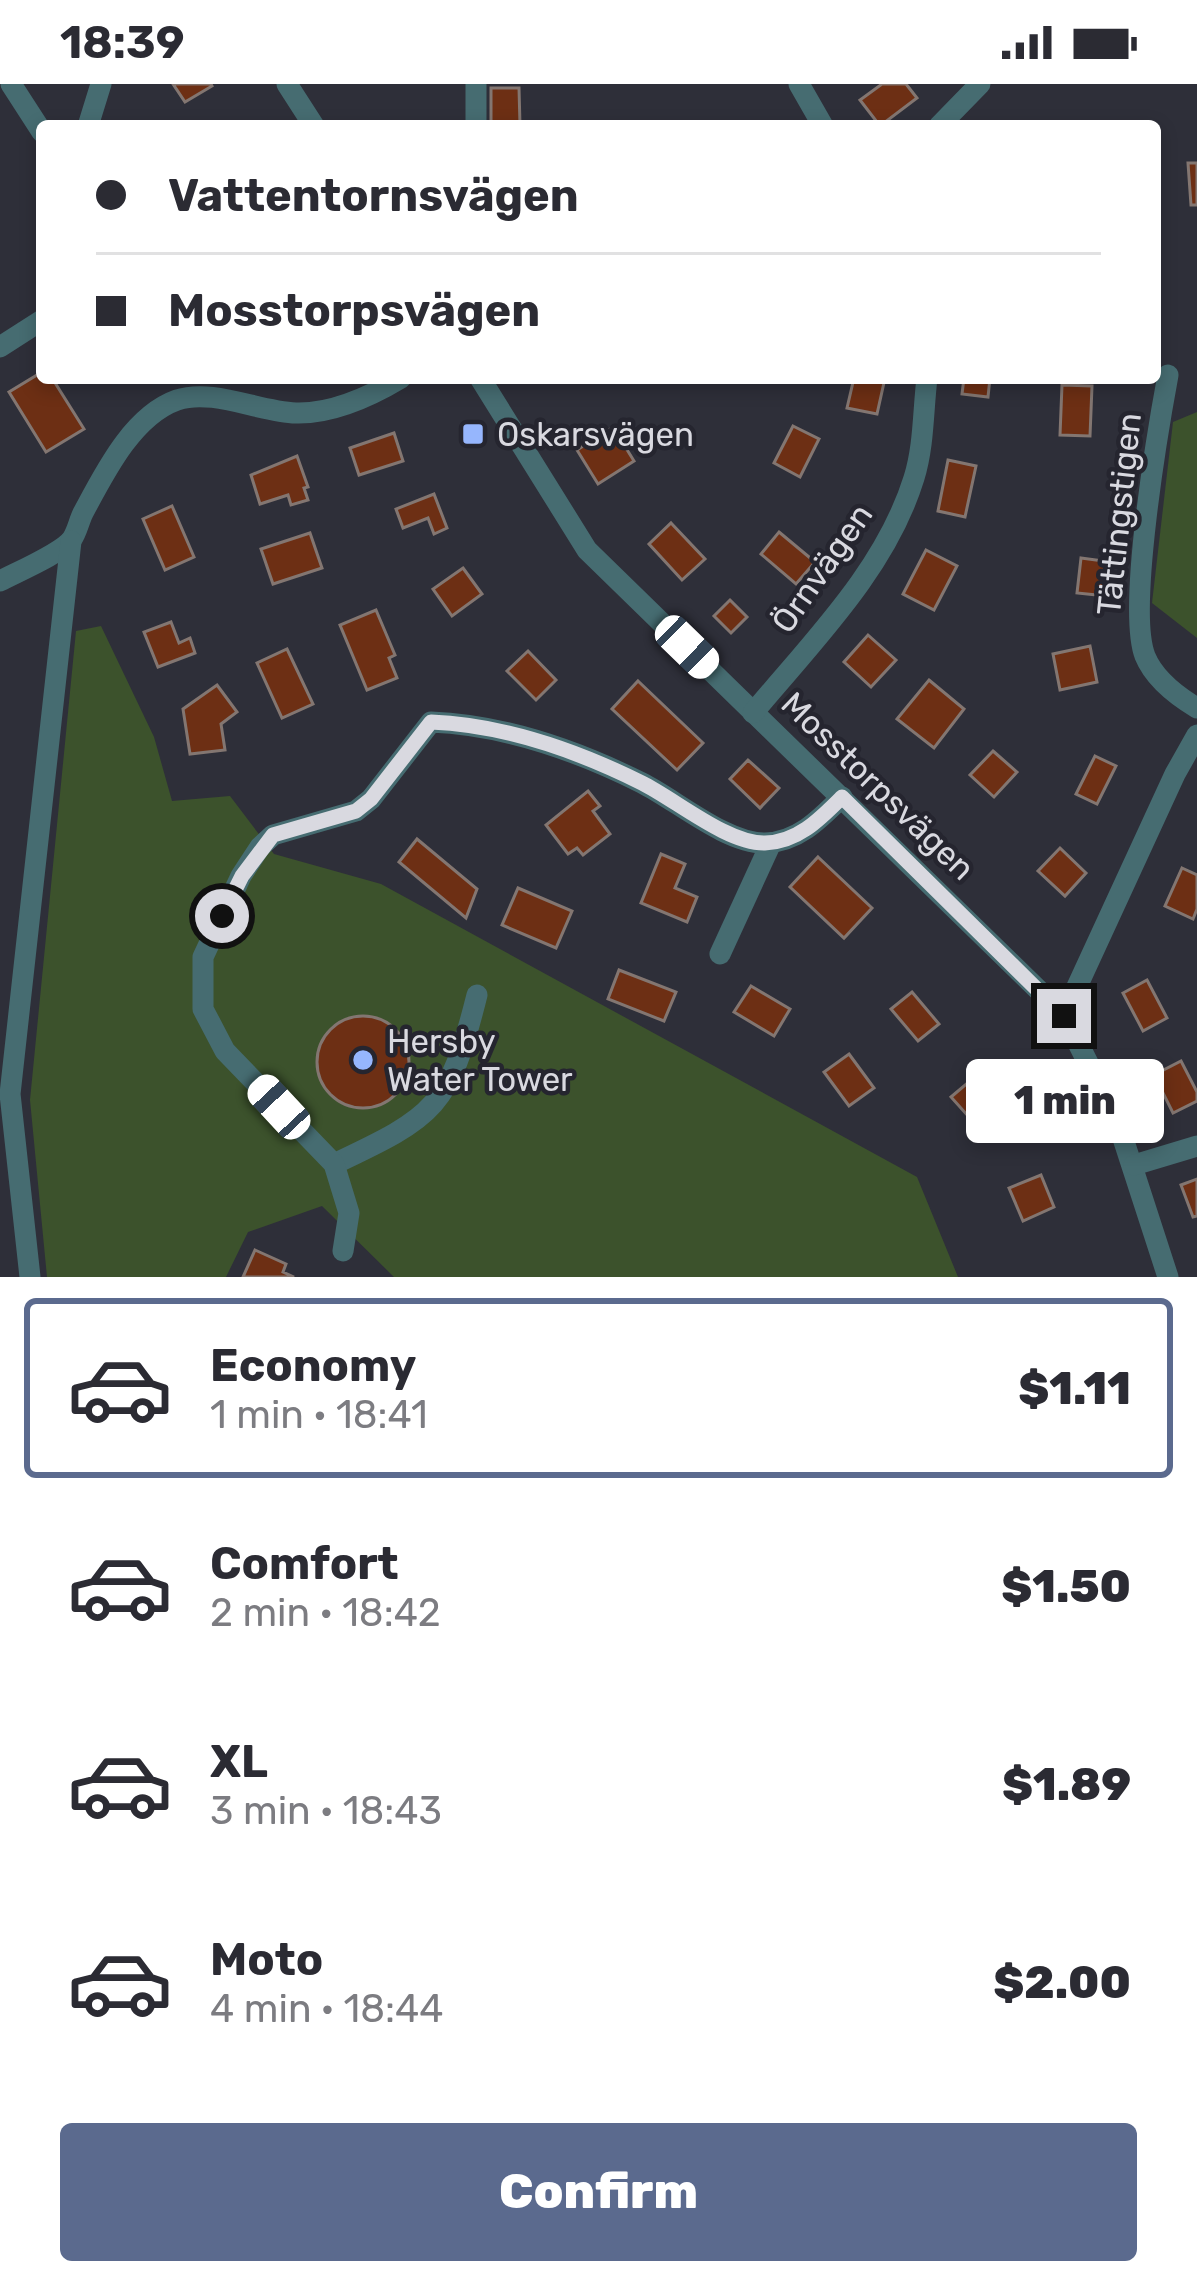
<!DOCTYPE html>
<html lang="en">
<head>
<meta charset="utf-8">
<style>
	body { margin:0; font-family:Rubik,sans-serif; background:#f7f7f7; color:#2b2b33; height:100vh; display:flex; flex-direction:column; font-size:45px; white-space:nowrap }
	* { box-sizing:border-box; margin:0 }
	p { font-size:39px; color:#7c7c81 }
	.icon { flex:none; width:66px; height:66px; fill:none; stroke:currentColor; stroke-width:2; stroke-linecap:round; stroke-linejoin:round }
	.map { position:relative; height:1193px; overflow:hidden }
	.drawer { display:flex; flex-direction:column; background:#fff; flex:1 }
	.drawer>* { flex:none }
	.top-card { position:absolute; left:36px; top:36px; width:1125px; height:264px; border-radius:12px; box-shadow:0 6px 18px #0003; display:grid; align-content:center; height:264px; padding:0 60px; background:#fff }
	.end { position:absolute; width:54px; height:54px; margin:-27px; border:15px solid #d9d9e0; background:#111; box-shadow:0 0 0 6px #111 }
	.from { border-radius:50% }
	.bubble { position:absolute; height:84px; border-radius:12px; background:#fff; box-shadow:0 6px 18px #0003; font-size:39px; font-weight:800; line-height:84px; text-align:center }
	.car { position:absolute; width:36px; height:72px; margin:-36px -18px; border-radius:15px; box-shadow:0 0 9px 3px #0007; background:linear-gradient(#fff 24%,#345 0 40%,#fff 0 76%,#345 0 86%,#fff 0) }
	.top-card b { display:flex; align-items:center; gap:42px; height:114px; font-size:45px }
	.top-card b+b { border-top:3px solid #e1e1e2 }
	.top-card i { width:30px; height:30px; background:#2b2b33 }
	ul { padding:21px 0 0; list-style:none }
	li { display:flex; align-items:center; gap:36px; height:180px; margin:0 24px 18px; padding:0 36px; border:6px solid transparent; border-radius:12px }
	li div { flex:1 }
	li b { display:block; font-size:45px }
	li em { font-style:normal; font-weight:800 }
	li.current { border-color:#5b6a8e }
	li>.icon { width:108px; height:108px; stroke-width:1.5 }
	.action { display:flex; gap:24px; margin-top:auto; padding:24px 60px }
	.action a { flex:1; height:138px; border-radius:12px; background:#5b6a8e; color:#fff; font-size:48px; font-weight:800; line-height:138px; text-align:center }
	.status { display:flex; justify-content:space-between; align-items:center; height:84px; padding:0 60px; background:#fff; direction:ltr }
	.status svg { height:33px; fill:currentColor }
	.map>svg:first-child { display:block }
</style>
</head>
<body>
<div class="status"><b>18:39</b><svg viewBox="0 0 49 12"><path d="M0 12V9h3v3zM5 12V6h3v6zM10 12V3h3v9zM15 12V0h3v12zM26 1h20v11H26zM47 4h2v5h-2z"/></svg></div>
<div class="map">
<svg width="1197" height="1193" viewBox="0 0 1197 1193">
	<rect width="100%" height="100%" fill="#2e2f39"/>
	<g fill="#3c522c">
		<path d="M1197,328V554L1152,519L1173,338Z"/>
		<path d="M101,542L154,653L172,717L230,712L274,770L381,800L917,1093L958,1193H394L322,1122L248,1148L226,1193H47L30,1016L76,547Z"/>
	</g>
	<g fill="#6d2f14" stroke="#837671" stroke-width="3">
		<path d="M173,0H211L212,2L185,18Z"/>
		<path d="M882,0H906L917,14L880,42L860,16Z"/>
		<path d="M491,4H519L520,41H491Z"/>
		<path d="M1188,79H1197V121H1191Z"/>
		<path d="M42,288V294H52L84,345L46,368L9,308Z"/>
		<path d="M854,294H885L877,330L847,324Z"/>
		<path d="M964,294H990L988,313L962,310Z"/>
		<path d="M1062,301L1092,302L1090,352L1060,351Z"/>
		<path d="M793,342L819,355L800,393L774,379Z"/>
		<path d="M613,343L634,377L598,400L577,366Z"/>
		<path d="M394,349L403,377L359,391L350,364Z"/>
		<path d="M297,372L308,403L304,404L308,416L291,421L288,411L260,420L251,391Z"/>
		<path d="M948,376L976,382L965,433L938,427Z"/>
		<path d="M434,410L447,444L434,450L428,434L403,444L396,425Z"/>
		<path d="M172,422L194,473L165,486L143,435Z"/>
		<path d="M671,439L705,475L682,496L649,460Z"/>
		<path d="M779,448L815,478L796,500L761,470Z"/>
		<path d="M310,449L322,484L273,500L261,465Z"/>
		<path d="M926,466L957,482L934,526L903,510Z"/>
		<path d="M1081,474L1111,478L1107,512L1077,509Z"/>
		<path d="M463,484L482,510L452,532L433,505Z"/>
		<path d="M730,516L747,533L731,549L714,532Z"/>
		<path d="M376,526L395,571L389,574L397,594L367,606L340,541Z"/>
		<path d="M171,538L179,559L190,554L195,569L158,583L144,548Z"/>
		<path d="M868,551L896,576L871,603L844,578Z"/>
		<path d="M1090,562L1097,598L1060,606L1053,570Z"/>
		<path d="M287,565L313,620L282,634L257,579Z"/>
		<path d="M528,567L556,596L536,616L507,587Z"/>
		<path d="M929,596L964,625L934,664L897,635Z"/>
		<path d="M638,597L703,659L677,686L612,625Z"/>
		<path d="M217,601L237,628L221,640L225,666L190,670L183,625Z"/>
		<path d="M993,667L1017,688L994,713L970,691Z"/>
		<path d="M1095,672L1116,682L1097,720L1076,710Z"/>
		<path d="M748,676L779,704L760,724L730,695Z"/>
		<path d="M588,707L600,722L593,727L610,750L583,771L577,764L568,770L546,741Z"/>
		<path d="M417,755L477,805L466,834L399,778Z"/>
		<path d="M1060,764L1086,789L1065,812L1038,787Z"/>
		<path d="M661,770L685,780L675,804L697,813L687,838L641,819Z"/>
		<path d="M818,773L872,824L844,854L790,803Z"/>
		<path d="M1182,784L1197,791V825L1193,835L1165,822Z"/>
		<path d="M518,804L572,827L556,864L502,841Z"/>
		<path d="M619,886L676,908L664,937L608,915Z"/>
		<path d="M1147,896L1167,934L1143,947L1123,909Z"/>
		<path d="M751,902L790,925L774,952L734,928Z"/>
		<path d="M912,908L939,940L918,957L891,925Z"/>
		<circle cx="363" cy="978" r="46"/>
		<path d="M849,970L874,1004L849,1022L824,988Z"/>
		<path d="M1181,977L1197,1008V1017L1173,1029L1154,991Z"/>
		<path d="M971,996L1004,1034L985,1051L951,1013Z"/>
		<path d="M1041,1091L1054,1123L1023,1137L1009,1104Z"/>
		<path d="M1197,1095V1132L1193,1133L1181,1101Z"/>
		<path d="M255,1166L286,1180L283,1188L294,1193H243Z"/>
	</g>
	<g fill="none" stroke-linecap="round" stroke-linejoin="round">
		<g stroke="#466c71" stroke-width="21">
			<path d="M11,0L42,48"/>
			<path d="M287,0L314,42"/>
			<path d="M476,0V42"/>
			<path d="M799,0L823,42"/>
			<path d="M88,42L101,0"/>
			<path d="M939,42L980,0"/>
			<path d="M0,263L42,236"/>
			<path d="M1168,291C1158,345 1127,526 1145,572C1154,594 1177,612 1197,624"/>
			<path d="M480,294L587,466L1064,931L1118,1039L1168,1193"/>
			<path d="M0,497C17,488 62,469 72,455C77,448 79,437 83,429C104,390 132,332 177,316C213,304 259,328 296,329C332,330 371,312 401,294"/>
			<path d="M753,629C813,557 886,485 914,394C924,362 923,327 927,294"/>
			<path d="M720,870L771,759"/>
			<path d="M1064,931L1175,690L1197,651"/>
			<path d="M334,1080C436,1032 449,1023 477,911"/>
			<path d="M1134,1081L1197,1062"/>
			<path d="M343,1167L349,1129L334,1080L225,967L203,925V873L241,792L260,763L273,751L356,727L371,715L431,638C505,641 576,666 642,699C676,716 727,760 765,759C798,758 820,735 842,713"/>
			<path d="M30,1193L10,1010L71,457"/>
		</g>
	</g>
	<g fill="none" stroke-linecap="round" stroke-linejoin="round">
		<path stroke="#d9d9e0" stroke-width="15" d="M222,832L242,792L273,751L356,727L371,715L431,638C505,641 576,666 642,699C676,716 728,760 765,759C798,758 820,735 842,713L1064,932"/>
	</g>
	<g fill="#96b6fd" stroke="#25252f" stroke-width="4.5">
		<rect x="461" y="338" width="24" height="24" rx="6"/>
		<circle cx="363" cy="976" r="12"/>
	</g>
	<g text-anchor="middle" dominant-baseline="central" stroke-width="9" stroke-linejoin="round" paint-order="stroke">
		<g font-size="33" fill="#d9d9e0" stroke="#25252f" text-anchor="start">
			<text x="497" y="350">Oskarsvägen</text>
			<text x="387" y="957">Hersby<tspan x="387" dy="38">Water Tower</tspan></text>
		</g>
		<g font-size="33" fill="#d9d9e0" stroke="#25252f">
			<text transform="translate(1119 430) rotate(-84)">Tättingstigen</text>
			<text transform="translate(822 484) rotate(-55)">Örnvägen</text>
			<text transform="translate(878 702) rotate(44)">Mosstorpsvägen</text>
		</g>
	</g>
</svg>
<i class="end from" style="left:222px;top:832px"></i>
<i class="end" style="left:1064px;top:932px"></i>
<div class="bubble" style="left:966px;top:975px;width:198px">1 min</div>
<i class="car" style="left:687px;top:563px;rotate:134deg"></i>
<i class="car" style="left:279px;top:1023px;rotate:317deg"></i>
<div class="top-card">
<b><i class="from"></i>Vattentornsvägen</b>
<b><i></i>Mosstorpsvägen</b>
</div>
</div>
<section class="drawer">
<ul>
<li class="current"><svg class="icon" aria-label="car" viewBox="0 0 24 24"><path d="M5 17H2v-5l4-1 3-4h7l3 4 3 1v5h-3M9 17h6M6 11h13"/><circle cx="7" cy="17" r="2"/><circle cx="17" cy="17" r="2"/></svg><div><b>Economy</b><p>1 min · 18:41</p></div><em>$1.11</em></li>
<li><svg class="icon" aria-label="car" viewBox="0 0 24 24"><path d="M5 17H2v-5l4-1 3-4h7l3 4 3 1v5h-3M9 17h6M6 11h13"/><circle cx="7" cy="17" r="2"/><circle cx="17" cy="17" r="2"/></svg><div><b>Comfort</b><p>2 min · 18:42</p></div><em>$1.50</em></li>
<li><svg class="icon" aria-label="car" viewBox="0 0 24 24"><path d="M5 17H2v-5l4-1 3-4h7l3 4 3 1v5h-3M9 17h6M6 11h13"/><circle cx="7" cy="17" r="2"/><circle cx="17" cy="17" r="2"/></svg><div><b>XL</b><p>3 min · 18:43</p></div><em>$1.89</em></li>
<li><svg class="icon" aria-label="car" viewBox="0 0 24 24"><path d="M5 17H2v-5l4-1 3-4h7l3 4 3 1v5h-3M9 17h6M6 11h13"/><circle cx="7" cy="17" r="2"/><circle cx="17" cy="17" r="2"/></svg><div><b>Moto</b><p>4 min · 18:44</p></div><em>$2.00</em></li>
</ul>
<div class="action"><a>Confirm</a></div>
</section>
</body>
</html>
